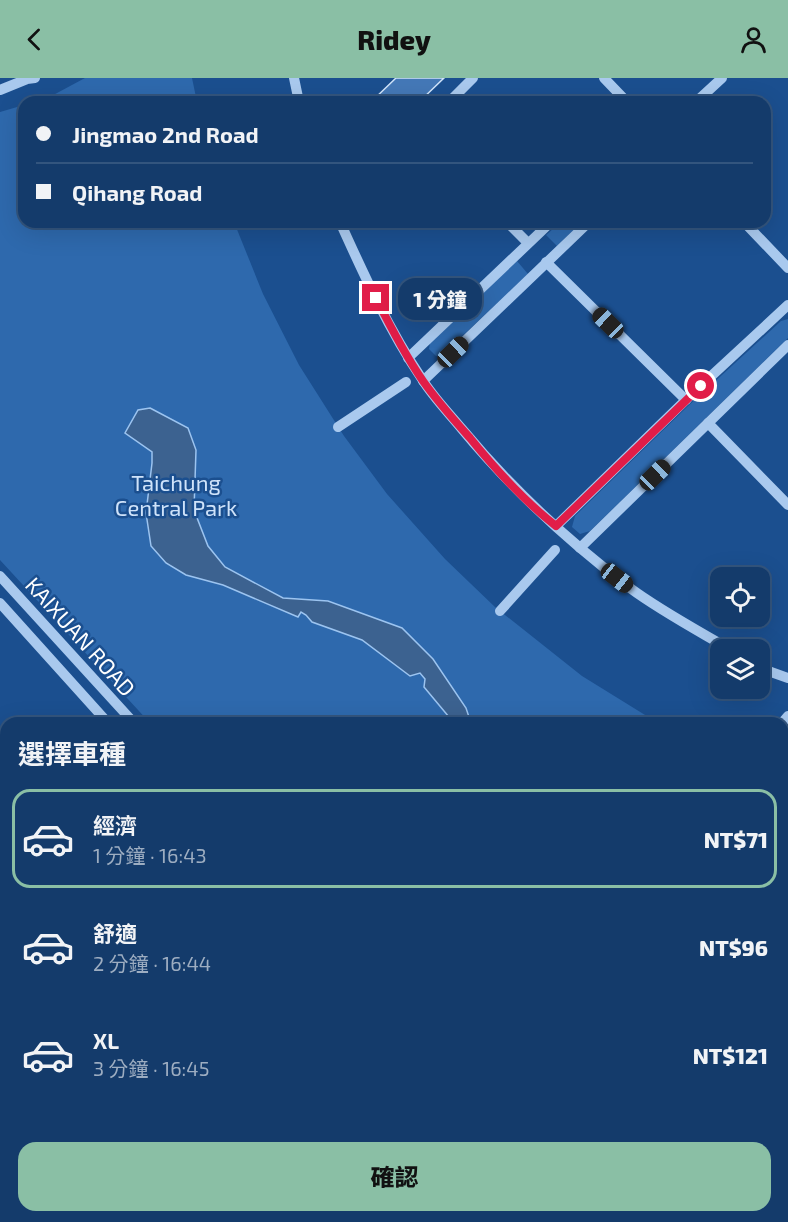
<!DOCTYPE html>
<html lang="zh-TW">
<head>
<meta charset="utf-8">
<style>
	body { margin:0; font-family:"Exo 2","Noto Sans TC",sans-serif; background:#214673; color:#f1f3f6; height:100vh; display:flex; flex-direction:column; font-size:22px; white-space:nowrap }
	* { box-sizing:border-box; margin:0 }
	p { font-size:20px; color:#9dadc1 }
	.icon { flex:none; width:33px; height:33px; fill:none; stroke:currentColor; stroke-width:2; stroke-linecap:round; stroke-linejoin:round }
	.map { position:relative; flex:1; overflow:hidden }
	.sheet { position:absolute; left:0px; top:639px; width:789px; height:506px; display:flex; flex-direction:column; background:#143b6b; border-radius:18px 18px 0 0; box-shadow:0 6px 24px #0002,0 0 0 2px #33557e }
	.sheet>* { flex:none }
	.hud { position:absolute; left:18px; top:18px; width:753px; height:132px; border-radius:18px; box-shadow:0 6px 24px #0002,0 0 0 2px #33557e; display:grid; align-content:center; height:132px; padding:0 18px; background:#143b6b }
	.fabs { position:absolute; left:710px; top:489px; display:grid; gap:12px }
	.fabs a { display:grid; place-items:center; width:60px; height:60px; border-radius:12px; background:#143b6b; box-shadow:0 6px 24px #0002,0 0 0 2px #33557e; font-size:30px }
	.end { position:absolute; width:27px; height:27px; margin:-14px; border:8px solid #e11d48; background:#fff; box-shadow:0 0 0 3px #fff }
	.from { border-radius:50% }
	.bubble { position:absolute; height:42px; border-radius:18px; background:#143b6b; box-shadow:0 6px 24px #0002,0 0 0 2px #33557e; font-size:20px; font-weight:800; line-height:42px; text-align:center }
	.car { position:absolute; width:18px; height:36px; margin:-18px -9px; border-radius:8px; box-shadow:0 0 4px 2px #0007; background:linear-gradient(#222 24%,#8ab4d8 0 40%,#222 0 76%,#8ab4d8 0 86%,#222 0) }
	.hud b { display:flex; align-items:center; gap:21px; height:57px; font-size:22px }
	.hud b+b { border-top:2px solid #33557e }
	.hud i { width:15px; height:15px; background:#f1f3f6 }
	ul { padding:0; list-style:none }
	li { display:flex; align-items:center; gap:18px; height:99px; margin:0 12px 9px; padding:0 6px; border:3px solid transparent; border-radius:18px }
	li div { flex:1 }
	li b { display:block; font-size:22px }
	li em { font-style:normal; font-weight:800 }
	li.active { border-color:#8abfa5 }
	li>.icon { width:54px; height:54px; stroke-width:1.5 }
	h2 { padding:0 18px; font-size:27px; line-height:72px }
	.cta { display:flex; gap:12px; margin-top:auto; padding:12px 18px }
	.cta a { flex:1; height:69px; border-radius:18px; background:#8abfa5; color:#111; font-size:24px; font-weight:800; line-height:69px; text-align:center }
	header { display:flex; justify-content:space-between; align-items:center; height:78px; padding:0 18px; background:#8abfa5; color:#111; font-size:27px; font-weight:800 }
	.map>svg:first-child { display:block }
</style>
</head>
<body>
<header><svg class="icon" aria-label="back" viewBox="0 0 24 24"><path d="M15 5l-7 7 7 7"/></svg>Ridey<svg class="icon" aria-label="person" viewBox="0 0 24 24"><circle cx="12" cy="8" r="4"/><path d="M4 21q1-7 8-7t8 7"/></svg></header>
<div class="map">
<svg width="788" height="1144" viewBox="0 0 788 1144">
	<rect width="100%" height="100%" fill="#1b4f8f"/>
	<g fill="#2e69ad">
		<path d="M85,0H192L197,24H35L44,22Z"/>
		<path d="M24,27V144H234L263,216L299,287L344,358L387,416L445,481L495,529L582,598L658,645H150L0,482V34Z"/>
		<path d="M561,144H582L557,168L546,157Z"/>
		<path d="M517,183L528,196L442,277L436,278L429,271L430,265Z"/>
		<path d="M788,241V260L590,453L580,456L572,449L575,438L687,329L781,243Z"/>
		<path d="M783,705L788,706V786L783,787Z"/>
		<path d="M788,837V1144H604L599,1139L783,1138V838Z"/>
	</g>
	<path fill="#3c6290" stroke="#9cc4f0" stroke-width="1.5" d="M150,330L188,350L196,372L194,432L208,468L225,489L283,520L328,523L402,550L433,581L466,630L471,645H454L424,609L425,601L420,595L410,598L362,562L312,544L306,537L301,534L298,539L223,507L186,497L166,485L151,468L146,435L152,385V374L125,355L138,332Z"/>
	<path fill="#4478b7" stroke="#cfe3fa" stroke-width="1.5" d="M396,0H444L419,24H371Z"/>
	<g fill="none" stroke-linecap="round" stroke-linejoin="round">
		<path stroke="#3d69a0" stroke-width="10" stroke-dasharray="10 5" stroke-linecap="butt" d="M783,836L788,834"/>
		<g stroke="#a9c9ee" stroke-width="10">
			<path d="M294,0L299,24"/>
			<path d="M604,0L627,24"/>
			<path d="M0,12L27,1L35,0"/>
			<path d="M449,24L473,0"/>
			<path d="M696,24L722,0"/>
			<path d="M340,144C364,197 389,252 422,301C433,319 448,334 462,351C511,410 568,463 630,510C661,533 697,552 731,572"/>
			<path d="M507,144L528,165"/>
			<path d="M744,144L788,190"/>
			<path d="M546,184L686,322"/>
			<path d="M408,280L551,144"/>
			<path d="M423,303L589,144"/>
			<path d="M708,345L788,427"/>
			<path d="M338,349L406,304"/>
			<path d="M556,448L694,314L788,227"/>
			<path d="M580,470L788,267"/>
			<path d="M0,498L134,645"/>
			<path d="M0,525L108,645"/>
			<path d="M500,533L555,472"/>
			<path d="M759,588L771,594L788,600"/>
			<path d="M782,645L788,638"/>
			<path d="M783,810L788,809"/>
			<path d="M0,966L6,973"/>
			<path d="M160,1138L165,1144"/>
			<path d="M555,1138L560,1144"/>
			<path d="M583,1138L588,1144"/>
			<path d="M5,1144L11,1138"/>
		</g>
	</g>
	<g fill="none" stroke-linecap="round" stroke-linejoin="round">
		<path stroke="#e11d48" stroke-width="8" d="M376,220C390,248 405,277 423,303C437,323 454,342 470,360C496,392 524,423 556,448L701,308"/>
	</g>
	<g text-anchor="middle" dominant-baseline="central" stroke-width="5" stroke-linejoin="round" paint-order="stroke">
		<g font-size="22" fill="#cfe3fa" stroke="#1b4f8f">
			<text x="176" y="404">Taichung<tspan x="176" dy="25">Central Park</tspan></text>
		</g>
		<g font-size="22" fill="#fff" stroke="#1b4f8f">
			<text transform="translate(81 558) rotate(48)">KAIXUAN ROAD</text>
		</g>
	</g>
</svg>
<div class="fabs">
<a><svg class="icon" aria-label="locate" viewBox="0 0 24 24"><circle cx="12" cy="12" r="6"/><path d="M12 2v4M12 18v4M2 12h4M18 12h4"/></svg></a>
<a><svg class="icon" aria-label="layers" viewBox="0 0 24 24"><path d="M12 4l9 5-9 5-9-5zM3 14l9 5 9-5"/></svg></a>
</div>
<i class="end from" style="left:701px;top:308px"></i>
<i class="end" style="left:376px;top:220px"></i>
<div class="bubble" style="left:398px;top:200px;width:84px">1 分鐘</div>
<i class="car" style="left:608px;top:245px;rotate:314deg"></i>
<i class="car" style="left:453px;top:274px;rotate:46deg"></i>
<i class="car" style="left:655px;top:397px;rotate:46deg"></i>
<i class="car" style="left:617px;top:500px;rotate:128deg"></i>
<div class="hud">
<b><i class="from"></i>Jingmao 2nd Road</b>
<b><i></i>Qihang Road</b>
</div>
<section class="sheet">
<h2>選擇車種</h2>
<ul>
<li class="active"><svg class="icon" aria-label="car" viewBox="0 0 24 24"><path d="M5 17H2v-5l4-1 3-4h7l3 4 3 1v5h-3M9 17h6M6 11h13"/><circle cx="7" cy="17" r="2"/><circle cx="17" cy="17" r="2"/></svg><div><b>經濟</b><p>1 分鐘 · 16:43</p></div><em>NT$71</em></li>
<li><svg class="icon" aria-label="car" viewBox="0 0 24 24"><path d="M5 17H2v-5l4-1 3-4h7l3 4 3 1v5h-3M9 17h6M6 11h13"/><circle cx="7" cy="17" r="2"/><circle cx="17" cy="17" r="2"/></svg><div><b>舒適</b><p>2 分鐘 · 16:44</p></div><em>NT$96</em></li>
<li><svg class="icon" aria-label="car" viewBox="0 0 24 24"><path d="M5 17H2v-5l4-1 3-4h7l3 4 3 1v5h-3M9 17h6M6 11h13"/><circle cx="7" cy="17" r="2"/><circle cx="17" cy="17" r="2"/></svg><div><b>XL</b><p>3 分鐘 · 16:45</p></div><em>NT$121</em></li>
</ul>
<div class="cta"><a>確認</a></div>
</section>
</div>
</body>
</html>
